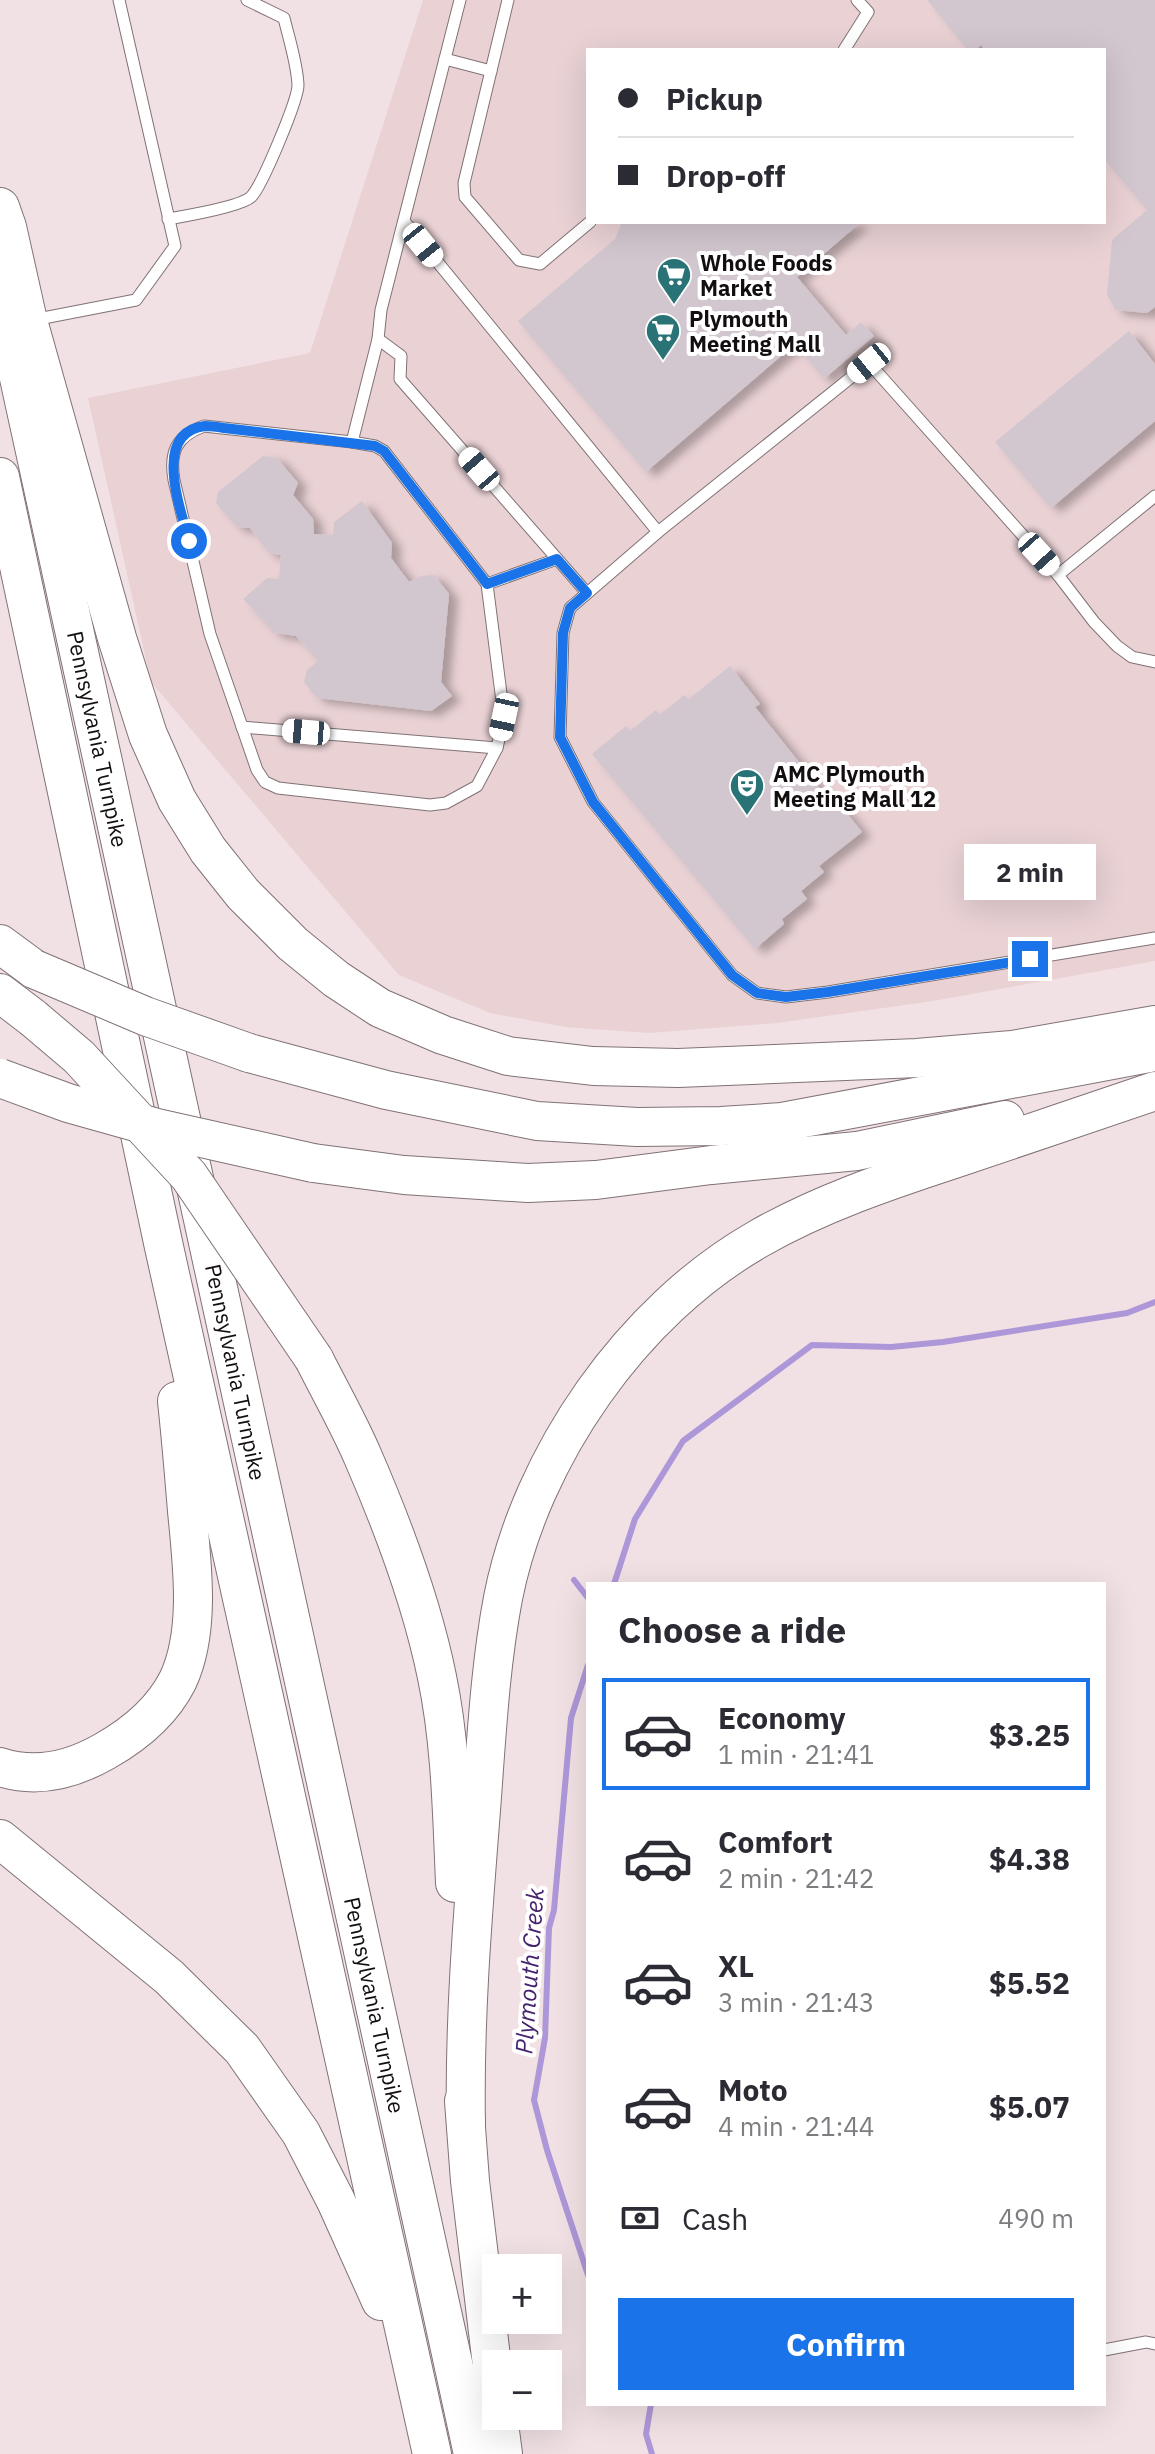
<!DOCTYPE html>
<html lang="en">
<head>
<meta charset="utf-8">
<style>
	body { margin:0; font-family:"IBM Plex Sans",sans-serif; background:#f2f2f3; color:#2b2b33; height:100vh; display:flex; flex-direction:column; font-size:30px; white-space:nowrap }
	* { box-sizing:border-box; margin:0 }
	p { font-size:26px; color:#7c7c81 }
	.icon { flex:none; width:44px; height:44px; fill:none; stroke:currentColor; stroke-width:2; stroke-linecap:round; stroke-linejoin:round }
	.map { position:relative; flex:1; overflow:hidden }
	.details { position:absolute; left:586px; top:1582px; width:520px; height:824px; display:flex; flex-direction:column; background:#fff; border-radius:0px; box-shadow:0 8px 32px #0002 }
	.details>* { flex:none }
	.guide { position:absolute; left:586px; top:48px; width:520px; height:176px; border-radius:0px; box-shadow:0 8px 32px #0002; display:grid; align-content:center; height:176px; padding:0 32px; background:#fff }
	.controls { position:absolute; left:482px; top:2254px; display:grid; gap:16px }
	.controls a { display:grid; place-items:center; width:80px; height:80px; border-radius:0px; background:#fff; box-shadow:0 8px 32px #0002; font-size:40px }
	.end { position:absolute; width:36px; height:36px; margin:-18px; border:10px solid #1a73e8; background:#fff; box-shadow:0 0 0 4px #fff }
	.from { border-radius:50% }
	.bubble { position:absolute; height:56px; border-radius:0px; background:#fff; box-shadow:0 8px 32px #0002; font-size:26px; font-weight:800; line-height:56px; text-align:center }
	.car { position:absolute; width:24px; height:48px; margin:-24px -12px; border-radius:10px; box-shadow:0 0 6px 2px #0007; background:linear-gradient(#fff 24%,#345 0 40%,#fff 0 76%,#345 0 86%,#fff 0) }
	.guide b { display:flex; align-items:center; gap:28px; height:76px; font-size:30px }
	.guide b+b { border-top:2px solid #e1e1e2 }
	.guide i { width:20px; height:20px; background:#2b2b33 }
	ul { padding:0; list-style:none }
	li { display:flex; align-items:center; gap:24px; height:112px; margin:0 16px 12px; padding:0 16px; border:4px solid transparent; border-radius:0px }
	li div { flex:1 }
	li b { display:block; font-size:30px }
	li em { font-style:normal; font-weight:800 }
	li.current { border-color:#1a73e8 }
	li>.icon { width:72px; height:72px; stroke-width:1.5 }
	h2 { padding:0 32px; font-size:36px; line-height:96px }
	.pay { display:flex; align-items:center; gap:20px; height:88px; padding:0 32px; font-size:30px }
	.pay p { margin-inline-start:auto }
	.cta { display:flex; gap:16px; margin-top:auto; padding:16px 32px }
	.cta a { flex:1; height:92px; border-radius:0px; background:#1a73e8; color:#fff; font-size:32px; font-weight:800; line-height:92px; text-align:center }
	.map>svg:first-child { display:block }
</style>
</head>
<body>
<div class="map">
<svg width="1155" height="2454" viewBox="0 0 1155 2454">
	<defs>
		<filter id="shadow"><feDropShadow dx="9" dy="5" stdDeviation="4" flood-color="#0004"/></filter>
	</defs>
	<rect width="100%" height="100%" fill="#f1e1e4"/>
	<path fill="#e9d1d4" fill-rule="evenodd" d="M423,0H1155V961L933,1001L777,1023L649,1033L565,1027L490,1013L399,975L151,682L88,398L310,353ZM588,50H1104V222H588Z"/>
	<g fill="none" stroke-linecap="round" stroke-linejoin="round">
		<g stroke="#ae97d8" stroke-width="6">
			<path d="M574,1580L588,1598"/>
			<path d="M614,1584L635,1519L683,1441L812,1345L891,1347L943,1342L1127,1313L1155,1302"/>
			<path d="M588,1665L571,1718L554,1910L549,1928L545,2038L534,2100L547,2150L588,2275"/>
			<path d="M651,2404L646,2434L652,2454"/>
		</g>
	</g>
	<g fill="#d2c6cf" filter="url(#shadow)">
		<path d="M927,0H1155V307L1147,313L1116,310L1107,295L1112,240L1147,210L1104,159V50H999L997,47L993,50H985L981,45L975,50H968Z"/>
		<path d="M622,222H861L797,277L846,335L861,322L874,336L824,379L795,344L646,472L518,321L615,239Z"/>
		<path d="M1129,331L1155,364V421L1051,508L995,442Z"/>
		<path d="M263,456L277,458L298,483L293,495L313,519L314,534L333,535L334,522L362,501L392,543L391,558L409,582L422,576L434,575L449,594L441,682L452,696L431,711L317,698L304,682L307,670L318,661L296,636L275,633L243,599L267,578L279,579L281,555L269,553L250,528L237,527L216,503L218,492Z"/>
		<path d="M730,666L760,704L755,707L830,801L834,797L862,832L819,866L824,872L801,891L807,899L782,919L784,924L755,949L592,754L626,726L630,731L656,710L660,715L684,695L689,699Z"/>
	</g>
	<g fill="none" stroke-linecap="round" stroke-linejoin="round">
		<defs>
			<g id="service">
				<path d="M460,0L381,310L378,339L401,356L400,379L587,593"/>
				<path d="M508,0L464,183L465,197L519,260L540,264L590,222"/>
				<path d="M844,50L868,12L857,0"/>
				<path d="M445,59L491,71"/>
				<path d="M168,219C185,216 240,207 251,197C262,186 298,100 298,85C297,63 289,39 284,18L247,0"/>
				<path d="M404,221L658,532L570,608L563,633L560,737L593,802L732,975L757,993L786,997L828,992L1155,938"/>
				<path d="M33,320L136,300L175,246L119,0"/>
				<path d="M378,339L352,442L204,426C177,436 169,451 174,480L210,634L257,770L265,782L278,788L430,805L446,803L477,786L497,748L504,717L487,584L557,559"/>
				<path d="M352,442L375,446L384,451L487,584"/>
				<path d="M658,532L869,363L1058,575L1094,622L1117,646L1132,657L1155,662"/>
				<path d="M1058,575L1155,496"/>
				<path d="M242,727L497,748"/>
				<path d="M1104,2350L1146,2342L1155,2344"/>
			</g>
			<g id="motorway">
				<path d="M0,207L7,227L28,321L117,638L148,735L177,800L208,850L243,894L293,944L336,979L380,1008L443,1035L508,1056L593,1066L678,1068L917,1058L1012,1050L1155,1025"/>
				<path d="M0,291L473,2454"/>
				<path d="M0,477L164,1247L432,2454"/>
				<path d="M0,944L34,969"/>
				<path d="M0,993L33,1018"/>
				<path d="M249,1053L386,1090L537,1121L637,1127L721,1126L782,1122L1155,1052"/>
				<path d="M313,1163L404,1175L528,1183L596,1180L711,1165L857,1151L1005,1120"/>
				<path d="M314,1359C330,1391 349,1424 363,1457C393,1526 422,1603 437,1677C451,1744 452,1815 455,1883"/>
				<path d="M0,1767C37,1779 72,1770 105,1751C135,1734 162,1712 178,1680C201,1631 192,1563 187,1511C184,1474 181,1438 177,1401"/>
				<path d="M0,1839L169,1977L242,2049L301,2133L336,2201L381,2301"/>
				<path d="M464,2101L470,2181L496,2399"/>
				<path d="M466,2126C464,2025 472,1924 480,1823C486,1748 489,1672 503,1598C531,1456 632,1311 758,1239C819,1204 887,1181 954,1159C1021,1136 1088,1114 1155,1091"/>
				<path d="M498,2416L503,2454"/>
			</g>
		</defs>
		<use href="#service" stroke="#807274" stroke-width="13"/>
		<use href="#motorway" stroke="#807274" stroke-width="40"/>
		<use href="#service" stroke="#fff" stroke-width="11"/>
		<use href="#motorway" stroke="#fff" stroke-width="38"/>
		<defs>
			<g id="motorway-bridge">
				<path d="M34,969L145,1016L249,1053"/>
				<path d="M33,1018L79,1057L189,1176L314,1359"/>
				<path d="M0,1078L68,1103L157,1128L313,1163"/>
			</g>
		</defs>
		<use href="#motorway-bridge" stroke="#807274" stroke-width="40" stroke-linecap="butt"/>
		<use href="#motorway-bridge" stroke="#fff" stroke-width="38"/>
	</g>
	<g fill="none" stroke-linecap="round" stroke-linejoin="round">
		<path stroke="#1a73e8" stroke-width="10" d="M189,541C181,510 151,432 205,426C211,426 218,427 224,428L375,446L384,451L487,584L557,559L587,593L570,608L563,633L560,737L593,802L732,975L757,993L786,997L828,992L1030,959"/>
	</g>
	<defs>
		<symbol id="supermarket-pin" viewBox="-11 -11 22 30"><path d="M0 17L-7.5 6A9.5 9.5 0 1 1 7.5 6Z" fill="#297376" stroke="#fff"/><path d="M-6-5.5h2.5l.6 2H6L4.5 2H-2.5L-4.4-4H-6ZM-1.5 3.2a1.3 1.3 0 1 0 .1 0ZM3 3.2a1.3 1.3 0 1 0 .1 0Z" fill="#fff"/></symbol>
		<symbol id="theatre-pin" viewBox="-11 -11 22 30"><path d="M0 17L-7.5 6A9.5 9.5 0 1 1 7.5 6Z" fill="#297376" stroke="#fff"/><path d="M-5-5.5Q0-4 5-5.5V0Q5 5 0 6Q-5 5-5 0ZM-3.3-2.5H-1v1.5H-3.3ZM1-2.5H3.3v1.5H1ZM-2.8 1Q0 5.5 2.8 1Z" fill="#fff"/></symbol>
	</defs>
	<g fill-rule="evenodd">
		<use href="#supermarket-pin" x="654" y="255" width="40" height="54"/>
		<use href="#supermarket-pin" x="643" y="311" width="40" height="54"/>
		<use href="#theatre-pin" x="727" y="766" width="40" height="54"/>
	</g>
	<g text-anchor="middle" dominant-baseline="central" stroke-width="8" stroke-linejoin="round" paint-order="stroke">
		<g font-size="22" font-weight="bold" fill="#130e0f" stroke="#fff" text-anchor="start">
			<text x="700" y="262">Whole Foods<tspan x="700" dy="25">Market</tspan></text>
			<text x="689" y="318">Plymouth<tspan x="689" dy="25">Meeting Mall</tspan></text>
			<text x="773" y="773">AMC Plymouth<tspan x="773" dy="25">Meeting Mall 12</tspan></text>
		</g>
		<g font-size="22" fill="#130e0f" stroke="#fff">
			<text transform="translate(98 739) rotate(78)">Pennsylvania Turnpike</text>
			<text transform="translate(236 1372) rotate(78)">Pennsylvania Turnpike</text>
			<text transform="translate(375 2005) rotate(78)">Pennsylvania Turnpike</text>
		</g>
		<g font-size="24" font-style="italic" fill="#45236f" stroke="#fff">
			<text transform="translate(529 1971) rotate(-86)">Plymouth Creek</text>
		</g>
	</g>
</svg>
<div class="controls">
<a>+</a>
<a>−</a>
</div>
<i class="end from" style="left:189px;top:541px"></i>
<i class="end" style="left:1030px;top:959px"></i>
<div class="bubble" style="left:964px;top:844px;width:132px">2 min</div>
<i class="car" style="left:423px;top:245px;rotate:141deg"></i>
<i class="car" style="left:869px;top:363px;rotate:231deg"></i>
<i class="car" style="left:479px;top:469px;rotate:319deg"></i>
<i class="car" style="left:1039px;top:554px;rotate:138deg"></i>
<i class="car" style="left:504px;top:717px;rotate:192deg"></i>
<i class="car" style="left:306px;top:732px;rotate:275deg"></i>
<div class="guide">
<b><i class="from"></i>Pickup</b>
<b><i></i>Drop-off</b>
</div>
<section class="details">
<h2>Choose a ride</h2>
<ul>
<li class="current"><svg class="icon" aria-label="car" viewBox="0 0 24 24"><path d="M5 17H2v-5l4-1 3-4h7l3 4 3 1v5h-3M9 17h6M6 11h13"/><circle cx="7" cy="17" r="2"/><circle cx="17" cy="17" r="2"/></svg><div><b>Economy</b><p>1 min · 21:41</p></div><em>$3.25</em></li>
<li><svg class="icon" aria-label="car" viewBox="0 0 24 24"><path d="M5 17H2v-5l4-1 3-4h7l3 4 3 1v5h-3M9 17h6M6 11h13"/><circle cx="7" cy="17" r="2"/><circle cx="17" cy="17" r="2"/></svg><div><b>Comfort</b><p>2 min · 21:42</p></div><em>$4.38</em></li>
<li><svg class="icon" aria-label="car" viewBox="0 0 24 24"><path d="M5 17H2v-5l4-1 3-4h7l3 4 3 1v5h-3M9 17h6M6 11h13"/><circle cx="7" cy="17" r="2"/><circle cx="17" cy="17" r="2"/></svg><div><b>XL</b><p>3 min · 21:43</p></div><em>$5.52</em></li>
<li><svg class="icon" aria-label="car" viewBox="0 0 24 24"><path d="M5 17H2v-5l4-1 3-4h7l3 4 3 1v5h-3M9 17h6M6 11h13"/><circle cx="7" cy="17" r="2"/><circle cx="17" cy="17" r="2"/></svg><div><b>Moto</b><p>4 min · 21:44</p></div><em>$5.07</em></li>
</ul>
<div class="pay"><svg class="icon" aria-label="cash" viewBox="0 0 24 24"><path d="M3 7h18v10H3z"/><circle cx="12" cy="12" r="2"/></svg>Cash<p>490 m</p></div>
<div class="cta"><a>Confirm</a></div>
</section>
</div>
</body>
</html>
